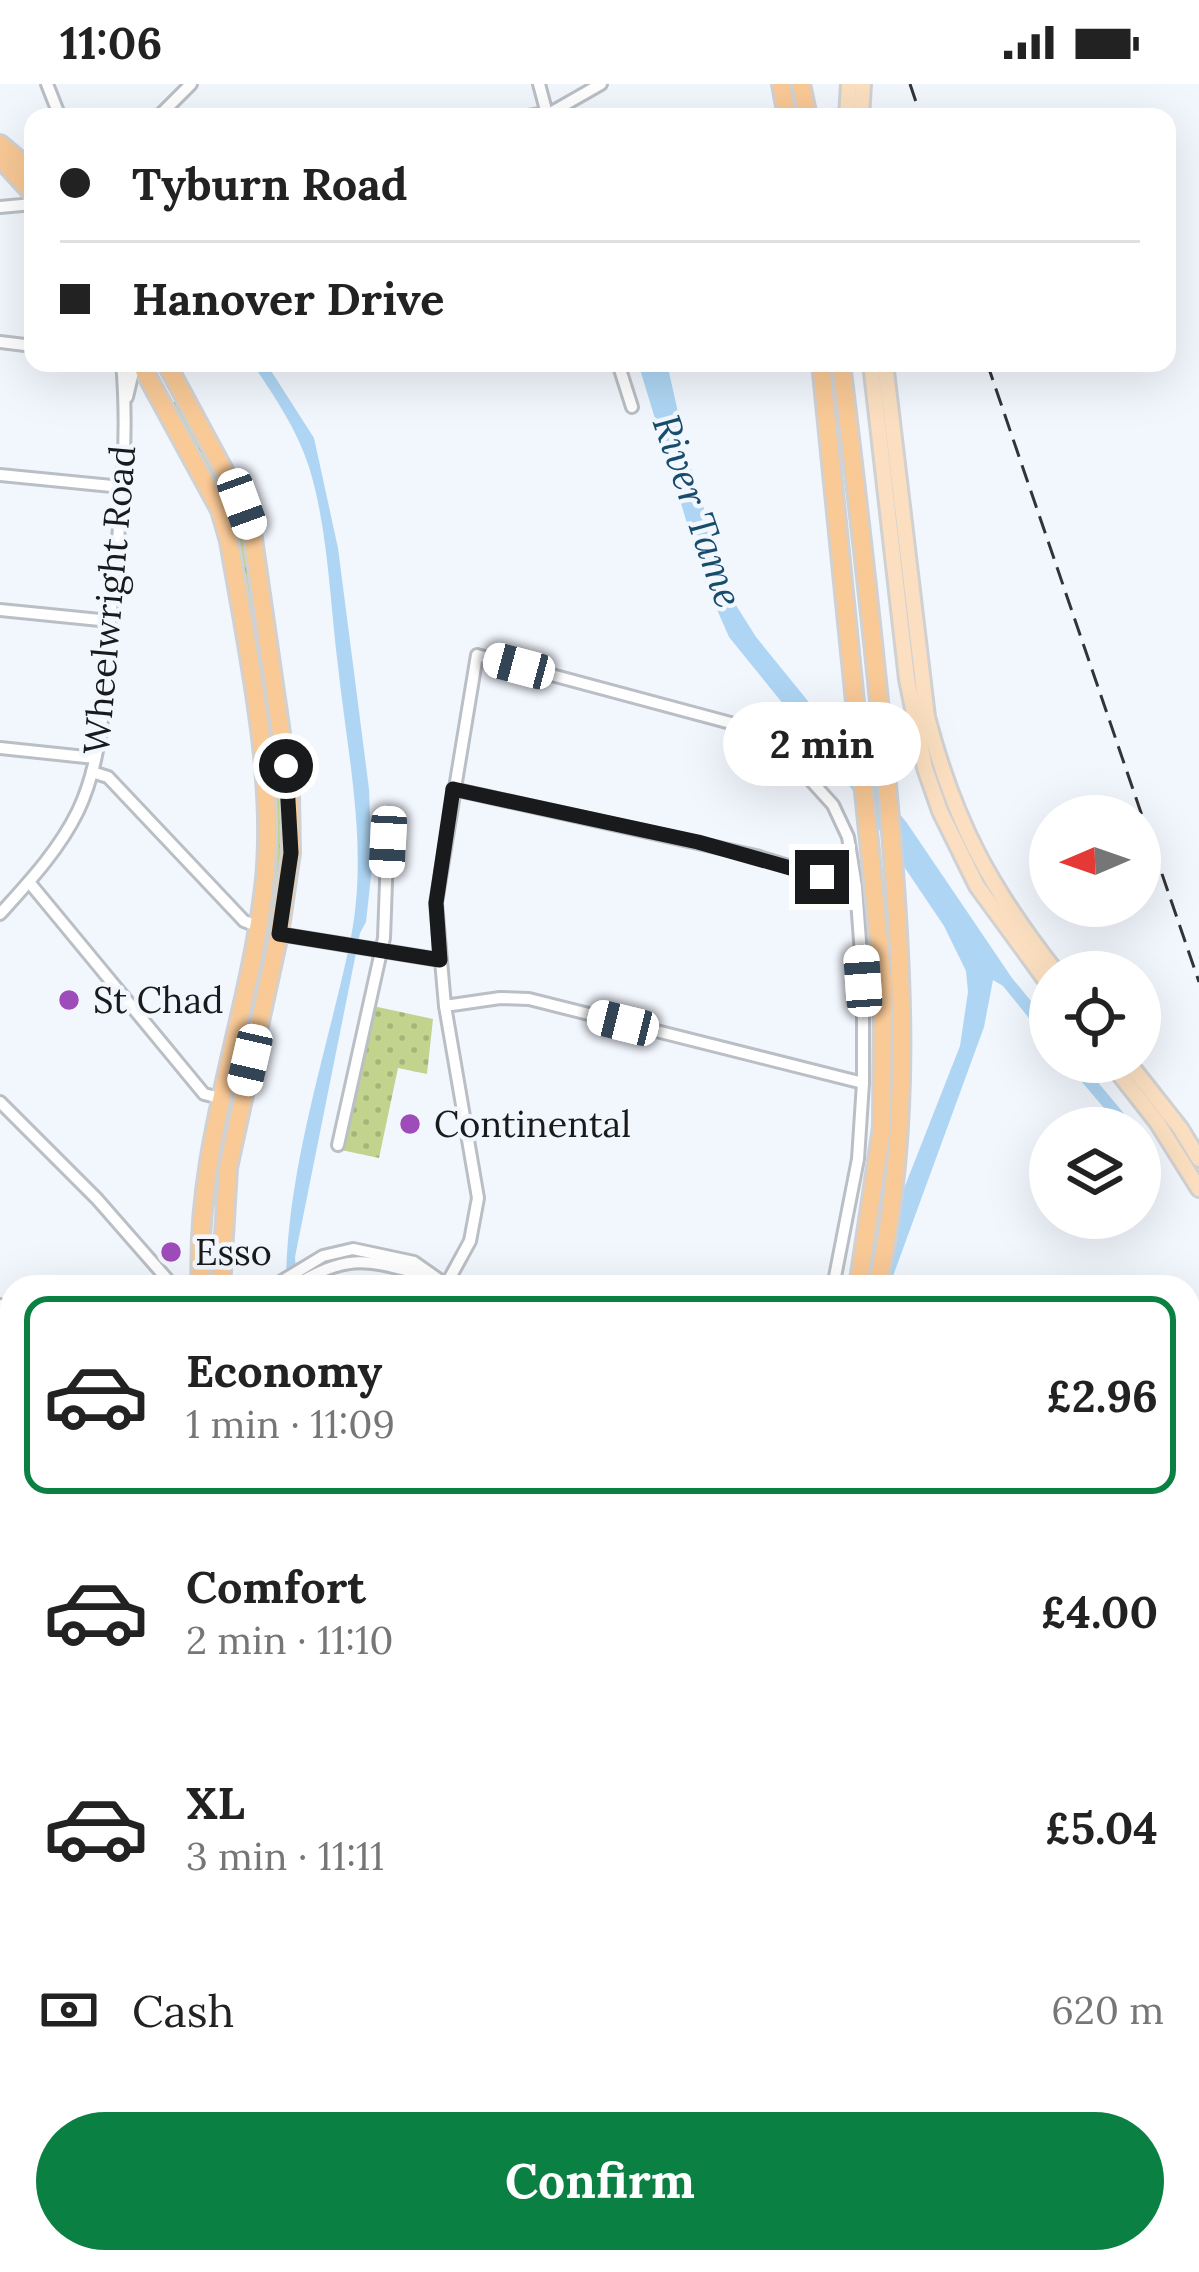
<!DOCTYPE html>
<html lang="en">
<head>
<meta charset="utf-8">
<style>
	body { margin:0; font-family:Lora,serif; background:#f6f6f6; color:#222; height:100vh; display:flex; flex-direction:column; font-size:45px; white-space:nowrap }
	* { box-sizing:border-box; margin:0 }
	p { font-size:39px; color:#767676 }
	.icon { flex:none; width:66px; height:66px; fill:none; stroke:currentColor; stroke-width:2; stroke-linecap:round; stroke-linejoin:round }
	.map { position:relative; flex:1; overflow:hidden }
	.side { position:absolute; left:0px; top:1191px; width:1200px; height:999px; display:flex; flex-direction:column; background:#fff; border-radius:36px 36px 0 0; box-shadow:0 12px 48px #0002 }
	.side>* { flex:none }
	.banner { position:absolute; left:24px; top:24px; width:1152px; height:264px; border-radius:24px; box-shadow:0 12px 48px #0002; display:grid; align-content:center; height:264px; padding:0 36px; background:#fff }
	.needle { width:78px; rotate:268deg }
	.fabs { position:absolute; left:1029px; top:711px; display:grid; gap:24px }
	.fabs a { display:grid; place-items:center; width:132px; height:132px; border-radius:50%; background:#fff; box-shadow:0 12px 48px #0002; font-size:60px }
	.end { position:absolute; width:54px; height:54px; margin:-27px; border:15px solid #191a1c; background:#fff; box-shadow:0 0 0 6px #fff }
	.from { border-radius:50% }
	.bubble { position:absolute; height:84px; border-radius:42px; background:#fff; box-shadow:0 12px 48px #0002; font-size:39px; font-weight:700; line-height:84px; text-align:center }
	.car { position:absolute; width:36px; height:72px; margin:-36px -18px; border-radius:15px; box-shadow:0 0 9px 3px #0007; background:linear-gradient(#fff 24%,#345 0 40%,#fff 0 76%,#345 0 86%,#fff 0) }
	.banner b { display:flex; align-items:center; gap:42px; height:114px; font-size:45px }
	.banner b+b { border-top:3px solid #e0e0e0 }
	.banner i { width:30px; height:30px; background:#222 }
	ul { padding:21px 0 0; list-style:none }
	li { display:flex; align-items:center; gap:36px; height:198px; margin:0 24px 18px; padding:0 12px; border:6px solid transparent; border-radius:24px }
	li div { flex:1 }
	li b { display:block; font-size:45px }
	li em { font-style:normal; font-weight:700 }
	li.selected { border-color:#0b8043 }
	li>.icon { width:108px; height:108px; stroke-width:1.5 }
	.pay { display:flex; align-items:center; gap:30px; height:132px; padding:0 36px; font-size:45px }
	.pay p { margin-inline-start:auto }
	.action { display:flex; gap:24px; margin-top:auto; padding:24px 36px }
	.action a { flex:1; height:138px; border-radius:72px; background:#0b8043; color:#fff; font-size:48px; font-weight:700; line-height:138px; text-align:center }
	.status { display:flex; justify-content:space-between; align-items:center; height:84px; padding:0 60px; background:#fff; direction:ltr }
	.status svg { height:33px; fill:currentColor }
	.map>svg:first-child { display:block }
</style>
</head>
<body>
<div class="status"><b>11:06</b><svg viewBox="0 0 49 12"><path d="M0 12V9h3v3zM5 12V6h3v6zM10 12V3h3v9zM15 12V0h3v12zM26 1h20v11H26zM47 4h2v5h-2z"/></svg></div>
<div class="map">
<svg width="1199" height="2188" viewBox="0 0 1199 2188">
	<defs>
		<pattern id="grass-dots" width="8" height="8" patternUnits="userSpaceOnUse" patternTransform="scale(3)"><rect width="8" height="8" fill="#c1d38d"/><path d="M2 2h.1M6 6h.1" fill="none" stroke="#a5b579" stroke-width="1.8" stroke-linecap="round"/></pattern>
	</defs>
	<rect width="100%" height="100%" fill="#f2f6fd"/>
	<g fill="url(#grass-dots)">
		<path d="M178,316L241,434L252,478L284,715L286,758L275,844L214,1124V1078L224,1014L275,787L274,733L218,408L172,319Z"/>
		<path d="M373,922L433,935L427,990L398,984L379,1074L341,1066Z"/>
	</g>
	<g fill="#aed6f4">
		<path d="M252,279H266L314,354L338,464L369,705L372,783L366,838L360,849L295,1173L297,1203H286C286,1089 325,974 349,863C370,769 348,676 338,582C330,519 328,444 309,383C297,345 274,312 252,279Z"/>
		<path d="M638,279H667L689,378L734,518L756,553L907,739L1012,894L1050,940V960L1003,902L993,896L984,943L889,1203H875L903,1107L960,962L968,908L966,887L944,842L851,704L729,553L705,498Z"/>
		<path d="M1065,978H1081L1136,1044H1121Z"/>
	</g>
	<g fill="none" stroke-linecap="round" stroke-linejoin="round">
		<defs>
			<g id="minor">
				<path d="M47,0L60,33"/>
				<path d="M539,0L547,30"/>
				<path d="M158,33L191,0"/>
				<path d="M523,33L552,28L601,0"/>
				<path d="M0,123L33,120"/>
				<path d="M0,258L33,262"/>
				<path d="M618,279L632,323"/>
				<path d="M127,313L135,279"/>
				<path d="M0,391L122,403"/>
				<path d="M0,526L110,537"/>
				<path d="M0,664L95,674"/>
				<path d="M92,688L108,693L244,837L257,842"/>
				<path d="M453,705L756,772L856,803"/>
				<path d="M29,798L204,1010L220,1014"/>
				<path d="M0,830C29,798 59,766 78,727C105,670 105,599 110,537C118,451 130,365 122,279"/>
				<path d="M279,850L440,876"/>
				<path d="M445,922L500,914L529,915L863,999"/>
				<path d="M0,1018L97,1115L174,1203"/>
				<path d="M338,1061L384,854L388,743"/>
				<path d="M446,1201L470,1157L478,1114L445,922L436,819L477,571L768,649L833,721L848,753L856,803L863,897V999L858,1075L833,1203"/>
				<path d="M272,1203L323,1172L353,1165L414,1178L448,1202"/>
				<path d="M292,1203C350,1169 363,1175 425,1191"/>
				<path d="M0,1221L12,1233"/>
				<path d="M0,1427L12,1439"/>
				<path d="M0,1666L12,1679"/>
				<path d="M1188,2140L1199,2134"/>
				<path d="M1105,2178L1106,2188"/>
				<path d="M226,2188L230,2178"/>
			</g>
			<g id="major">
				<path d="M847,33L849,0"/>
				<path d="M861,33L863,0"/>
				<path d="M871,279L907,595L925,684L940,727L977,802L1050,902"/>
				<path d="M885,279L927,633C954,737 990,804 1056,888"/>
				<path d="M1110,978L1157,1038L1199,1105"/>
				<path d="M1128,978L1180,1044L1199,1075"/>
				<path d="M0,2092L12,2111"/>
				<path d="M1188,2156L1199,2146"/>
				<path d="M0,2170L10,2188"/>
				<path d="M53,2178L59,2188"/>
				<path d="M1186,2178L1193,2188"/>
				<path d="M1128,2188L1135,2178"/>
			</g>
			<g id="highway">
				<path d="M781,0L787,33"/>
				<path d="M801,0L808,33"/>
				<path d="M0,60L33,88"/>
				<path d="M0,74L33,110"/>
				<path d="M140,279L220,426L229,457C247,564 277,697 264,804C248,938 194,1066 201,1203"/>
				<path d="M166,279L242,420L252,448L290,712L291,769L279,850L228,1084L221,1203"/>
				<path d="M821,279L883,897L882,1043L858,1203"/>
				<path d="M841,279C859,427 876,574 889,723C902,883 913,1044 877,1203"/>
				<path d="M0,2110L12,2136"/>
				<path d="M0,2142L12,2164"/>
				<path d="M21,2178L27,2188"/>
				<path d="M37,2178L43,2188"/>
				<path d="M335,2188L339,2178"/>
				<path d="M353,2188L358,2178"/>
				<path d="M367,2188L372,2178"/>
				<path d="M467,2188L472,2178"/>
				<path d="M491,2188L496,2178"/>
			</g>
		</defs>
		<use href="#minor" stroke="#babfc5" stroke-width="16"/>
		<use href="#major" stroke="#d1d1d2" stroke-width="20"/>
		<use href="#highway" stroke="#d1d1d2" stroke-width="22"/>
		<use href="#minor" stroke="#fff" stroke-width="10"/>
		<use href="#major" stroke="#fbdfc0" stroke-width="14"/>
		<use href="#highway" stroke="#f9c996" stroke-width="16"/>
		<g stroke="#333437" stroke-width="3" stroke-dasharray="18 9" stroke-linecap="butt">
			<path d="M910,0L921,33"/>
			<path d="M987,279L1199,898"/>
		</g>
	</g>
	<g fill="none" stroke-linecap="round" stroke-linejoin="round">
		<path stroke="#191a1c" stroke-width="15" d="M286,682L291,769L279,850L440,876L436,819L453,705L698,758L822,793"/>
	</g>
	<g fill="#9f4cbb" stroke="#f2f6fd" stroke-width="4.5">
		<circle cx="69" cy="916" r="12"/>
		<circle cx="410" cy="1040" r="12"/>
		<circle cx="171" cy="1168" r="12"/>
	</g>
	<g text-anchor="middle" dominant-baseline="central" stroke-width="9" stroke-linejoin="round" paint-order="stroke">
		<g font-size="36" fill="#191a1c" stroke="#f2f6fd">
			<text transform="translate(109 516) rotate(-85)">Wheelwright Road</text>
		</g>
		<g font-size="36" fill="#191a1c" stroke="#f2f6fd" text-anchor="start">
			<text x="93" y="916">St Chad</text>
			<text x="434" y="1040">Continental</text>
			<text x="195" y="1168">Esso</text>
		</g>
		<g font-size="39" font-style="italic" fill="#184c6c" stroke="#f2f6fd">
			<text transform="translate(698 427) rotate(71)">River Tame</text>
		</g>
	</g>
</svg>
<div class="fabs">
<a><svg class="needle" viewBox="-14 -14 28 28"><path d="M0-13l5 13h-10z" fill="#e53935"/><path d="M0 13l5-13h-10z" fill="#767676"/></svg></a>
<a><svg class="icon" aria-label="locate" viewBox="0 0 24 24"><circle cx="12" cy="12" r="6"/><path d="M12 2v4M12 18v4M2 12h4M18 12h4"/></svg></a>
<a><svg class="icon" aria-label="layers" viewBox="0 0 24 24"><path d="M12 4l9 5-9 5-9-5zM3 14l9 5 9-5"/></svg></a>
</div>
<i class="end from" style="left:286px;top:682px"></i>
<i class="end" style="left:822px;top:793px"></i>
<div class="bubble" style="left:723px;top:618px;width:198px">2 min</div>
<i class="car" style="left:242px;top:420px;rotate:160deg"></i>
<i class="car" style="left:519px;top:582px;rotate:285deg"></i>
<i class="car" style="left:388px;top:758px;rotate:183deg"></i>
<i class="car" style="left:863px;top:897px;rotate:356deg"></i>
<i class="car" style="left:623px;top:939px;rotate:284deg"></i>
<i class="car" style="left:250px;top:976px;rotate:193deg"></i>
<div class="banner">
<b><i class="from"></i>Tyburn Road</b>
<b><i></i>Hanover Drive</b>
</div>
<section class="side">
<ul>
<li class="selected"><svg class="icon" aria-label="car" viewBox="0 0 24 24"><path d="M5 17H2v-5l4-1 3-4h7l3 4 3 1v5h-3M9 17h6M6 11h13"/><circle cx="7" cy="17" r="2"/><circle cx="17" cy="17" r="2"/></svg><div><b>Economy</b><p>1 min · 11:09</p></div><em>£2.96</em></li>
<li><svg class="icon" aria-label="car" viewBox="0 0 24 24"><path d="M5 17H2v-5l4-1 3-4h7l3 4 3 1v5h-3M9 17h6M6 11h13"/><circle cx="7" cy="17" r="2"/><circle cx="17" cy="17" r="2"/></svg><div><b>Comfort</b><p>2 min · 11:10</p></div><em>£4.00</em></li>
<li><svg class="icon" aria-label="car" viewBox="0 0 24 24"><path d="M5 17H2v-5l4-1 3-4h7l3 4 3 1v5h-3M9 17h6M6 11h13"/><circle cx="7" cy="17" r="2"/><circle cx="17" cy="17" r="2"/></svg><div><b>XL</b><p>3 min · 11:11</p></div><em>£5.04</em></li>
</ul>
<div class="pay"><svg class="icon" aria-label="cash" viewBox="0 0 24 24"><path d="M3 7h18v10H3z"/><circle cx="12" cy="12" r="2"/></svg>Cash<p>620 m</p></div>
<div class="action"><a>Confirm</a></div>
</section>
</div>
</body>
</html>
